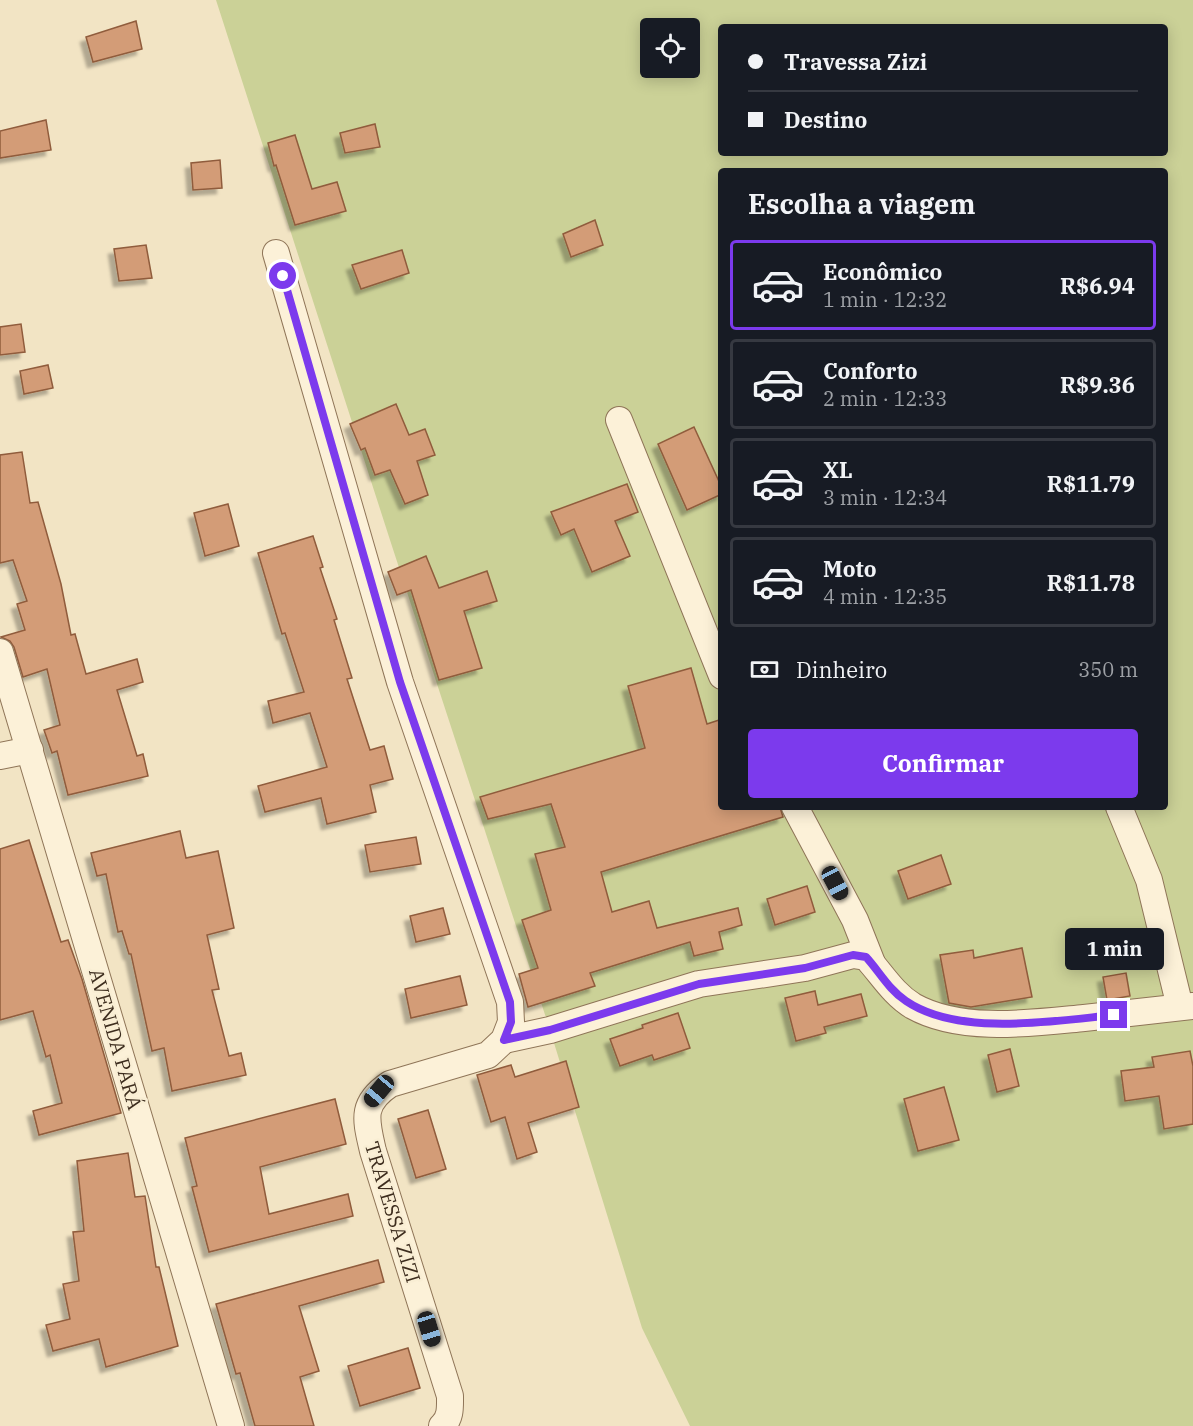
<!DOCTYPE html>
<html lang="pt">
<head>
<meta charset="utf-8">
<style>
	body { margin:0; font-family:"IBM Plex Serif",serif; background:#20242c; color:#f1f3f6; height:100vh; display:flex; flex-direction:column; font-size:22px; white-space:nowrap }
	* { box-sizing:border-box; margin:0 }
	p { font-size:20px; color:#9ea1a6 }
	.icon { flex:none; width:33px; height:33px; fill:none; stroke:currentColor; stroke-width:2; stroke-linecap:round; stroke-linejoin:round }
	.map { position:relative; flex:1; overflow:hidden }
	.panel { position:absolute; left:718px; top:168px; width:450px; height:642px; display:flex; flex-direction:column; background:#171b24; border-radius:6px; box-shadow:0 3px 15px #0003 }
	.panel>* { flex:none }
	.guide { position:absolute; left:718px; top:24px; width:450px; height:132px; border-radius:6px; box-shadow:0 3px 15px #0003; display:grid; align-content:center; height:132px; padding:0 30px; background:#171b24 }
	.buttons { position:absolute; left:640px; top:18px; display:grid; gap:12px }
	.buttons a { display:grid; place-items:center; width:60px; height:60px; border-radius:6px; background:#171b24; box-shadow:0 3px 15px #0003; font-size:30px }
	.end { position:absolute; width:27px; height:27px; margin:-14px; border:8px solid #7c3aed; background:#fff; box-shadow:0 0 0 3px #fff }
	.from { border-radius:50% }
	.bubble { position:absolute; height:42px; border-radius:6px; background:#171b24; box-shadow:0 3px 15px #0003; font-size:20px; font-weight:700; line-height:42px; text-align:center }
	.car { position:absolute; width:18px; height:36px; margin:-18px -9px; border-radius:8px; box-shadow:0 0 4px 2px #0007; background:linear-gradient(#222 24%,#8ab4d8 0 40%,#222 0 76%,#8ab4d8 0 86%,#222 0) }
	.guide b { display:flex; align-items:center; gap:21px; height:57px; font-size:22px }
	.guide b+b { border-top:2px solid #363941 }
	.guide i { width:15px; height:15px; background:#f1f3f6 }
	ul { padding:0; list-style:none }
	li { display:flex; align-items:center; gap:18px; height:90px; margin:0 12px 9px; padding:0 18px; border:3px solid #363941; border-radius:6px }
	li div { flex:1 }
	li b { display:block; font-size:22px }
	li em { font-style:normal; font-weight:700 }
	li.on { border-color:#7c3aed }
	li>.icon { width:54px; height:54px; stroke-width:1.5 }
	h2 { padding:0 30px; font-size:27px; line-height:72px }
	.pay { display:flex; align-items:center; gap:15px; height:66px; padding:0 30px; font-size:22px }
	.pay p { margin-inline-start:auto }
	.action { display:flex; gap:12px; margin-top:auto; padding:12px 30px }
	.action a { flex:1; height:69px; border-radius:6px; background:#7c3aed; color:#fff; font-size:24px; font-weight:700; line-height:69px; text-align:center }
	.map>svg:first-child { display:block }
</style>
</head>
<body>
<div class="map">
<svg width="1193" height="1426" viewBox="0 0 1193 1426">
	<defs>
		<filter id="shadow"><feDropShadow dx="-5.5" dy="5.5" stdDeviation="1.5" flood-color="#0004"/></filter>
	</defs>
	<rect width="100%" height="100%" fill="#f2e4c4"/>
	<path fill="#cbd197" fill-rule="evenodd" d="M216,0H1193V1426H690L642,1328L550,1030L390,540ZM722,27H1166V153H722ZM651,28H690V68H651ZM722,171H1166V807H722Z"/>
	<g fill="#d39c77" stroke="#905c3c" stroke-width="1.5" filter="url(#shadow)">
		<path d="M136,21L142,49L93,62L86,37Z"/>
		<path d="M46,120L51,150L0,158V131Z"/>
		<path d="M375,124L380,147L345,153L340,133Z"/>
		<path d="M295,135L312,189L337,182L346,211L295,225L276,165L274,166L268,143Z"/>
		<path d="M220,160L222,188L193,190L191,163Z"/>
		<path d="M595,220L603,245L571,257L563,234Z"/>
		<path d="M146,245L152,278L119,281L114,249Z"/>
		<path d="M402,250L409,273L361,289L352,265Z"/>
		<path d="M21,324L25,352L0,355V327Z"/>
		<path d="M48,365L53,388L24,394L20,371Z"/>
		<path d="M396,404L409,435L425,429L435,455L417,461L428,495L405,504L390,470L375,475L365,448L361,450L350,424Z"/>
		<path d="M694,427L722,488V494L687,510L658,444Z"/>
		<path d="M22,452L30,503L38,502L61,584L71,635L75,634L86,674L137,659L143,682L117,690L137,756L143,754L148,776L68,795L57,751L52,753L44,730L60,725L47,669L23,677L14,647L10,641L1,637L25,630L17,604L27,601L13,560L0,563V455Z"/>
		<path d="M627,484L638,512L615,521L630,556L592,572L574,529L561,535L551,512Z"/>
		<path d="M228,504L239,546L205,556L194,513Z"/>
		<path d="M313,536L323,567L320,568L337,619L334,620L352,678L347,679L370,750L384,746L393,779L370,785L376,812L327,824L321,798L265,812L258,786L327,767L310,713L273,723L268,701L304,692L285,633L282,634L258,553Z"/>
		<path d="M426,556L439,588L487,571L497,601L464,611L482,668L439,680L411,590L397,595L388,572Z"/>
		<path d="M691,668L707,724L722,719V807H780L783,817L601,872L612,912L649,901L657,928L738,908L742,925L719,932L723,949L694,956L690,942L590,973L595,986L528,1007L519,974L538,968L522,920L551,910L535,854L565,847L551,804L488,819L480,797L645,748L628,686Z"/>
		<path d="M180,831L186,858L218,851L234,928L207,935L219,989L212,990L229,1056L241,1053L246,1075L172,1091L164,1048L152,1051L131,954H129L122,931L118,932L106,874L97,876L91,853Z"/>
		<path d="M416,837L421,864L370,872L365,845Z"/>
		<path d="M29,840L61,942L68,940L82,979L121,1113L39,1135L33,1111L62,1103L50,1055L46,1057L33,1011L0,1020V849Z"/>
		<path d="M941,855L951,884L908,899L898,871Z"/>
		<path d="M807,886L815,912L775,925L767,899Z"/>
		<path d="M443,908L450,934L416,942L410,916Z"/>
		<path d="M1022,948L1032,997L971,1007L949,1003L940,955L973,950L974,958Z"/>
		<path d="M1126,973L1130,996L1107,1000L1103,977Z"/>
		<path d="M460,976L467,1005L411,1018L405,989Z"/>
		<path d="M815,991L818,1005L861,994L867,1016L824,1027L826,1033L796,1041L785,998Z"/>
		<path d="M678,1013L690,1048L654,1060L652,1055L620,1066L610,1039L643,1028L642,1025Z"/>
		<path d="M1010,1049L1019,1086L997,1092L988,1055Z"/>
		<path d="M1190,1051L1193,1066V1124L1164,1129L1159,1096L1125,1101L1121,1071L1154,1067L1152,1057Z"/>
		<path d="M566,1061L579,1107L528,1123L537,1152L517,1159L505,1117L491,1122L477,1075L511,1065L515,1077Z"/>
		<path d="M944,1087L959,1140L918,1151L904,1099Z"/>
		<path d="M335,1099L346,1144L260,1167L269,1214L348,1194L353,1216L209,1252L192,1187L197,1186L185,1138Z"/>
		<path d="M428,1110L446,1169L416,1178L398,1119Z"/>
		<path d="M128,1153L135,1197L145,1196L156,1267H159L178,1346L106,1367L99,1339L53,1351L46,1325L70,1319L63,1284L79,1281L73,1232L84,1231L77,1161Z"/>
		<path d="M378,1260L384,1282L299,1306L319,1371L300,1377L314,1426H255L240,1373L236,1374L216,1304Z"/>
		<path d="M408,1348L420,1388L360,1406L348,1366Z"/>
	</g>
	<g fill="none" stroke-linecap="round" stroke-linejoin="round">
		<defs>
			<g id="street">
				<path d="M276,253L400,682L510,1002L511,1022L504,1040L488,1055L390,1084C360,1104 366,1120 373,1151L450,1396C450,1407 451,1418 442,1426"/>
				<path d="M619,420L722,676"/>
				<path d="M0,652L231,1426"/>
				<path d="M0,756L30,750"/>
				<path d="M795,807L855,920L872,963"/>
				<path d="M1119,807L1149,880L1180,1007"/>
				<path d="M504,1040L550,1030L699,984L805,968L853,955L866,957C881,973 893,994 913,1006C961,1033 1032,1023 1084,1018C1120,1014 1157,1010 1193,1006"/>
			</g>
		</defs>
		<use href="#street" stroke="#8f7558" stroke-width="28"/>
		<use href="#street" stroke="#fcf1d8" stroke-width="26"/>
	</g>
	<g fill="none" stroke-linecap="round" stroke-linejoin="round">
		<path stroke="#7c3aed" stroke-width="8" d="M283,276L400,682L510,1002L511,1022L504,1040L550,1030L699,984L805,968L853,955L866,957C879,971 889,990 906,1001C959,1037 1054,1021 1114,1015"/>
	</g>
	<g text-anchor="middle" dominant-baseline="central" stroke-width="5" stroke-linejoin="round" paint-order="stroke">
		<g font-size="20" fill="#3d2d1e" stroke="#f9eed4">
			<text transform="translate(116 1039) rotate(74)">AVENIDA PARÁ</text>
			<text transform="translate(393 1212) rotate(73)">TRAVESSA ZIZI</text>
		</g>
	</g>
</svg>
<div class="buttons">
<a><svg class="icon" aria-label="locate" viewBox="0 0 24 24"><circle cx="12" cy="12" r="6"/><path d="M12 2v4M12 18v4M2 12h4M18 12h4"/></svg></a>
</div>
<i class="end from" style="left:283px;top:276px"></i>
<i class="end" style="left:1114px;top:1015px"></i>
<div class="bubble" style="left:1065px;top:928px;width:99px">1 min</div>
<i class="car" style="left:835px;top:883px;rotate:152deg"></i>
<i class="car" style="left:379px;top:1091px;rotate:220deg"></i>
<i class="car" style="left:429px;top:1329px;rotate:163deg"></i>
<div class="guide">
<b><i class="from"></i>Travessa Zizi</b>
<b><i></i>Destino</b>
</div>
<section class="panel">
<h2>Escolha a viagem</h2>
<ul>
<li class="on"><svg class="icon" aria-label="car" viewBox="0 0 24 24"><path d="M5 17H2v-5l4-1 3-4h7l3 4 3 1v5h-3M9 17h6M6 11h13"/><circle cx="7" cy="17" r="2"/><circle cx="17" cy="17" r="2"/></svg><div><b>Econômico</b><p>1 min · 12:32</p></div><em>R$6.94</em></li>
<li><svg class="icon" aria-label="car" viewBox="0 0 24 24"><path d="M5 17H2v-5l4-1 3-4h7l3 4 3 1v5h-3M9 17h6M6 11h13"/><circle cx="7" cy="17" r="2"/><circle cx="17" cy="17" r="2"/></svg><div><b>Conforto</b><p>2 min · 12:33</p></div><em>R$9.36</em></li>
<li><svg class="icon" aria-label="car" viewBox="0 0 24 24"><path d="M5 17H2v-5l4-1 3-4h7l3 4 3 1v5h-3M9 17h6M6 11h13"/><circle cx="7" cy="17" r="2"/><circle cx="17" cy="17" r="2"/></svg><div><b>XL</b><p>3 min · 12:34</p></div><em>R$11.79</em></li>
<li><svg class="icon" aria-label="car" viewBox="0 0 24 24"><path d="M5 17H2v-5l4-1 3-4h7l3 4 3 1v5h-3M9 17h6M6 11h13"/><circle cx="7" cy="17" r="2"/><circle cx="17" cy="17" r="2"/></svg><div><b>Moto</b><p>4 min · 12:35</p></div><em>R$11.78</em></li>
</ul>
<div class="pay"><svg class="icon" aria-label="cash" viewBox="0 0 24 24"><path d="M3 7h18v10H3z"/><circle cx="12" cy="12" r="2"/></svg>Dinheiro<p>350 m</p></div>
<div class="action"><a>Confirmar</a></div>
</section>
</div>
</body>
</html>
